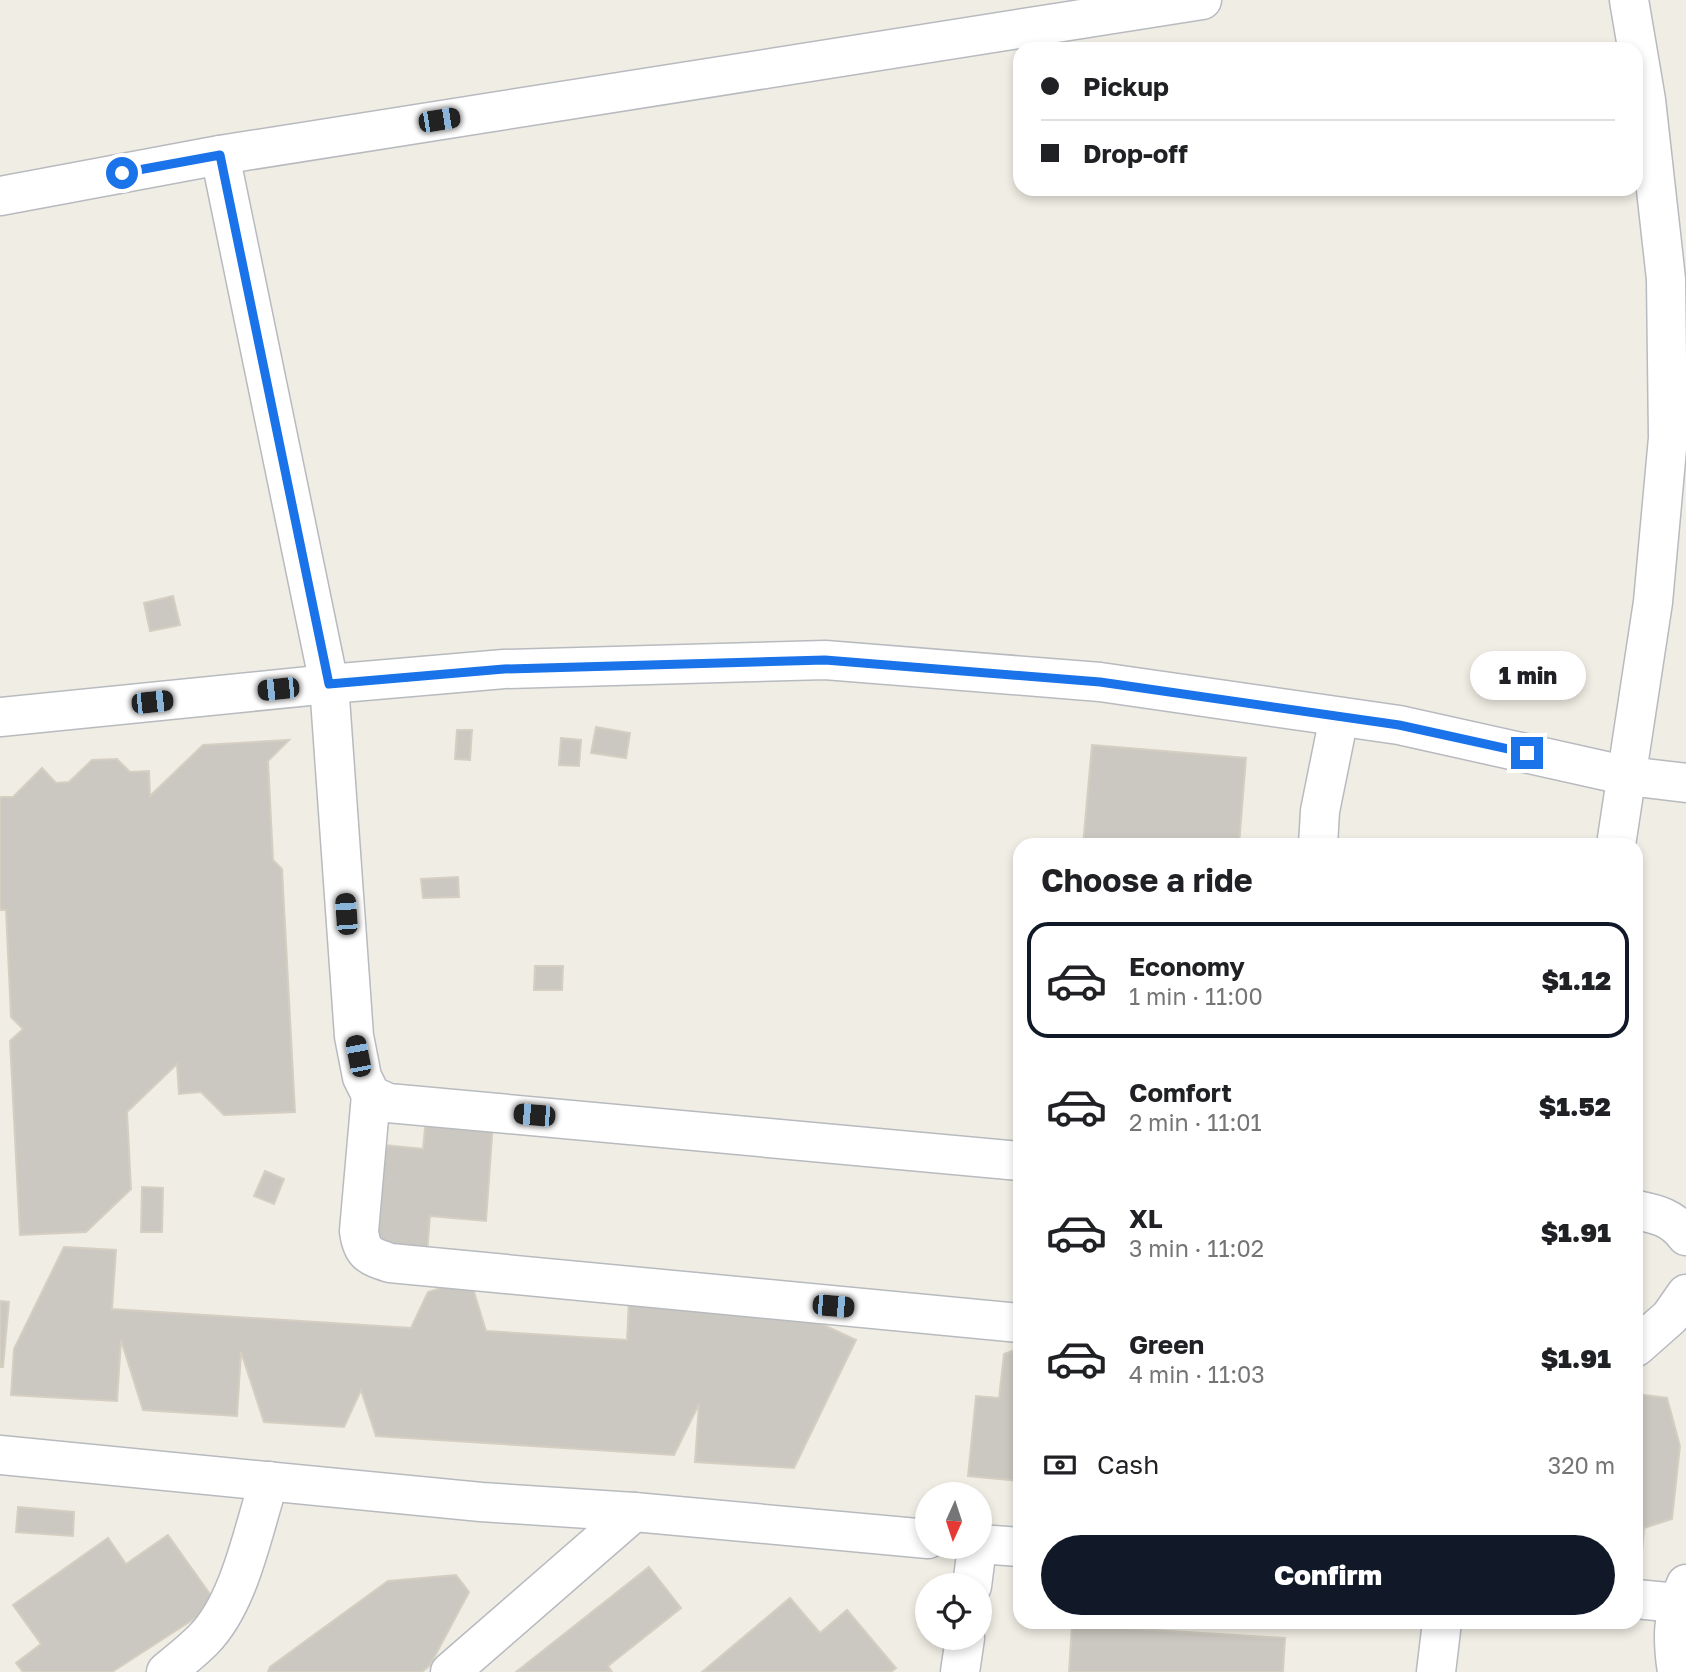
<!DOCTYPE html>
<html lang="en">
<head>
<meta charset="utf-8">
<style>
	body { margin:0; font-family:"Golos Text",sans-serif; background:#f2f2f2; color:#202124; height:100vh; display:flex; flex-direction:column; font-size:26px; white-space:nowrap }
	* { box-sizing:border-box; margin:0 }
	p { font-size:23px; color:#757577 }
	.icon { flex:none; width:38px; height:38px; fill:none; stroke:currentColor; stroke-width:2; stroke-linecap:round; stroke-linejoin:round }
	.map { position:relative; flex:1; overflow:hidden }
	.details { position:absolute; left:1013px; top:838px; width:630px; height:791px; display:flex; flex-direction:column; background:#fff; border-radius:21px; box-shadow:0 4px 10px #0003 }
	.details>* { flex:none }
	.banner { position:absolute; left:1013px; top:42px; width:630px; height:154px; border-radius:21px; box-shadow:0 4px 10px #0003; display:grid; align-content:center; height:154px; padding:0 28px; background:#fff }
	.needle { width:46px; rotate:183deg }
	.buttons { position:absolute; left:915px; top:1482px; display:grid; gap:14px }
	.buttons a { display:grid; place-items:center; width:77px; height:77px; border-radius:50%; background:#fff; box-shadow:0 4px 10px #0003; font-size:35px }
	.end { position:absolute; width:32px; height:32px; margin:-16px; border:9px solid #1a73e8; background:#fff; box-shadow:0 0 0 4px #fff }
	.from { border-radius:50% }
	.bubble { position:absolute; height:49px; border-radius:24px; background:#fff; box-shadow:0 4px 10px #0003; font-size:23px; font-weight:800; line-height:49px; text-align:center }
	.car { position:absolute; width:21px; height:42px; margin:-21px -10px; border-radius:9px; box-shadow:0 0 5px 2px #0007; background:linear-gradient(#222 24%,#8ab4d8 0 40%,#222 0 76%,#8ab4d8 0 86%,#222 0) }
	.banner b { display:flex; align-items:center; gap:24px; height:66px; font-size:26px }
	.banner b+b { border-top:2px solid #e0e0e0 }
	.banner i { width:18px; height:18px; background:#202124 }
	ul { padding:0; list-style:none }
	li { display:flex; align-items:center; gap:21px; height:116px; margin:0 14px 10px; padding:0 14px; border:4px solid transparent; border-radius:21px }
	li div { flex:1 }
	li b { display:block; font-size:26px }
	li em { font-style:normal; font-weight:800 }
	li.selected { border-color:#111827 }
	li>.icon { width:63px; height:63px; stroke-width:1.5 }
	h2 { padding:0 28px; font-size:32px; line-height:84px }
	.pay { display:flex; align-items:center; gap:18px; height:77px; padding:0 28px; font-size:26px }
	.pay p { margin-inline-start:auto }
	.primary-button { display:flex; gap:14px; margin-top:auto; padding:14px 28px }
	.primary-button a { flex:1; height:80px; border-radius:42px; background:#111827; color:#fff; font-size:28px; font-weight:800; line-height:80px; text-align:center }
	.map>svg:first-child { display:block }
</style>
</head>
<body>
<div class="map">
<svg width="1686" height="1672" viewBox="0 0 1686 1672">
	<rect width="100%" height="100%" fill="#f0ede4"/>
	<g fill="#cbc8c1" stroke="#d5cfc2" stroke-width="2">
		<path d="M173,596L180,625L150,631L144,603Z"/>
		<path d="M596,727L630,733L626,758L591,753Z"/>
		<path d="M457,730H472L470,760L455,759Z"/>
		<path d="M561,738L581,740L579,766L559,765Z"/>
		<path d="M289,740L268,761L273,860L282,869L295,1112L224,1115L201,1092L179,1094L177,1064L127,1112L131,1189L86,1232L20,1235L10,1041L23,1029L11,1017L6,910H0V797H13L42,768L56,783L69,782L92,760L117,759L130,772L149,771L150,796L203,745Z"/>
		<path d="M1092,745L1246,758L1239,845H1083Z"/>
		<path d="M458,877L459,897L423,898L421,879Z"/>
		<path d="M535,966H563L562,990H534Z"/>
		<path d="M426,1117L493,1123L486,1221L430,1216L427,1254L377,1249L385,1145L423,1149Z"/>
		<path d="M265,1171L284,1179L274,1204L254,1196Z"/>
		<path d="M142,1187L163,1188L162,1232H141Z"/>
		<path d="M64,1247L116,1250L112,1309L411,1328L428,1292L470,1279L486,1331L627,1340L629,1300L796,1312L856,1340L794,1468L695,1462L699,1404L674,1455L376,1436L361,1390L344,1427L264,1422L241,1352L237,1416L143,1410L121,1340L117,1401L11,1395L14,1349Z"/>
		<path d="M0,1301L9,1302L3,1367H0Z"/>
		<path d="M1020,1348V1481L968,1476L976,1396L999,1398L1004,1354Z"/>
		<path d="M1636,1394L1667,1398L1680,1446L1672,1519L1644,1528L1642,1551L1636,1550Z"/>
		<path d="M18,1507L74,1512L73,1536L16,1532Z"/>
		<path d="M168,1535L217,1604L112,1672H23L16,1663L41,1644L13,1605L108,1538L126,1564Z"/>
		<path d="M649,1567L681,1608L608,1666L612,1672H516Z"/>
		<path d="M456,1575L469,1592L430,1665L422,1672H268L270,1667L388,1581Z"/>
		<path d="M790,1598L820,1633L847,1610L896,1668L891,1672H702Z"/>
		<path d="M1072,1625L1285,1638L1283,1672H1069Z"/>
	</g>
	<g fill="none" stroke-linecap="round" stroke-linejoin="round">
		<defs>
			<g id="minor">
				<path d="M220,155L329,684L354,1036L362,1077L371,1095L388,1103L1020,1161"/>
				<path d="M0,196L220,155L1202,0"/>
				<path d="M0,717L329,684L504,669L825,660L1100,682L1399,725L1628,776L1686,783"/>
				<path d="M1318,845L1320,811L1339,717"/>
				<path d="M1616,845L1653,602L1668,438L1666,279L1646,100L1629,0"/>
				<path d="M371,1095L359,1231C362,1254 369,1256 390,1263L1020,1323"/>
				<path d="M1636,1210C1657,1214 1673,1218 1686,1236"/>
				<path d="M1636,1347L1670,1317L1686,1294"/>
				<path d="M0,1455L481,1502L634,1512L928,1539"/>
				<path d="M980,1544L1020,1547"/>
				<path d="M972,1586L977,1547"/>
				<path d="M1636,1599L1677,1603"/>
				<path d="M166,1672C178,1662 191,1652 203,1640C240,1603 253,1530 269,1481"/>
				<path d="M450,1672L634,1512"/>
				<path d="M960,1672L965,1638"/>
				<path d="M1436,1672L1442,1622"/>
				<path d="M1677,1672C1672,1639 1672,1615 1686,1584"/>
			</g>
		</defs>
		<use href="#minor" stroke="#b7babf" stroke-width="41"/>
		<use href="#minor" stroke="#fff" stroke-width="38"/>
	</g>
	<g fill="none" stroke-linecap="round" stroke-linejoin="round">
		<path stroke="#1a73e8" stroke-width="9" d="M122,173L220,155L329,684L504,669L825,660L1100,682L1399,725L1527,753"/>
	</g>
</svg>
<div class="buttons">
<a><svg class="needle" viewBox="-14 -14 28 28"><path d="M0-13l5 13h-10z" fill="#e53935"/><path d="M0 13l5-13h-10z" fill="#757577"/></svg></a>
<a><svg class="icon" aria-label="locate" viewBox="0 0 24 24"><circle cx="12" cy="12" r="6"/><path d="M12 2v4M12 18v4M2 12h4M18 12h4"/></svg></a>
</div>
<i class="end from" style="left:122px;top:173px"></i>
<i class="end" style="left:1527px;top:753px"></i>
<div class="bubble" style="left:1470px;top:651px;width:116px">1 min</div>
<i class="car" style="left:439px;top:120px;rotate:81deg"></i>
<i class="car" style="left:278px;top:689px;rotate:264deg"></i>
<i class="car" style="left:152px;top:702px;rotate:84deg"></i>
<i class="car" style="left:346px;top:914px;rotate:356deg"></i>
<i class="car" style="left:358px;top:1056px;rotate:349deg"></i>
<i class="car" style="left:534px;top:1115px;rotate:275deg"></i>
<i class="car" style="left:833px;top:1306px;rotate:95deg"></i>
<div class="banner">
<b><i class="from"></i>Pickup</b>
<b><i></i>Drop-off</b>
</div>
<section class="details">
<h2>Choose a ride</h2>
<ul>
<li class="selected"><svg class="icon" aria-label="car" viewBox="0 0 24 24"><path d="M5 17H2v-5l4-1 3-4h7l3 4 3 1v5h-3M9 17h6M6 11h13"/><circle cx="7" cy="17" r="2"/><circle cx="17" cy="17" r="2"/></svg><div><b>Economy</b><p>1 min · 11:00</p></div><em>$1.12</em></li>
<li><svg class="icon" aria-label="car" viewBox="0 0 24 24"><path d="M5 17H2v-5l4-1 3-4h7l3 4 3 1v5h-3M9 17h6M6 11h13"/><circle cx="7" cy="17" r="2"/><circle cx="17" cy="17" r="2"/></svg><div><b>Comfort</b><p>2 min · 11:01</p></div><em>$1.52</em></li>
<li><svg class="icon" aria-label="car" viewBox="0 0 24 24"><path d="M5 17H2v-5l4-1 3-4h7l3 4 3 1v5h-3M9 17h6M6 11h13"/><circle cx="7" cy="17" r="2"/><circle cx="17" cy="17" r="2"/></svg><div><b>XL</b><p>3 min · 11:02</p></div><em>$1.91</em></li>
<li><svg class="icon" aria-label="car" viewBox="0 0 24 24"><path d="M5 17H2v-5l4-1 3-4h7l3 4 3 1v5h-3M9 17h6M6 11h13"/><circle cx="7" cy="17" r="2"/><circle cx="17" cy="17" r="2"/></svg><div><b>Green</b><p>4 min · 11:03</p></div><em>$1.91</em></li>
</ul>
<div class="pay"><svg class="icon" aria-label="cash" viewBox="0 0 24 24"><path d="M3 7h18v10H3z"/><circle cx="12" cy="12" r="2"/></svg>Cash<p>320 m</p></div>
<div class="primary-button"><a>Confirm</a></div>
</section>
</div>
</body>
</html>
